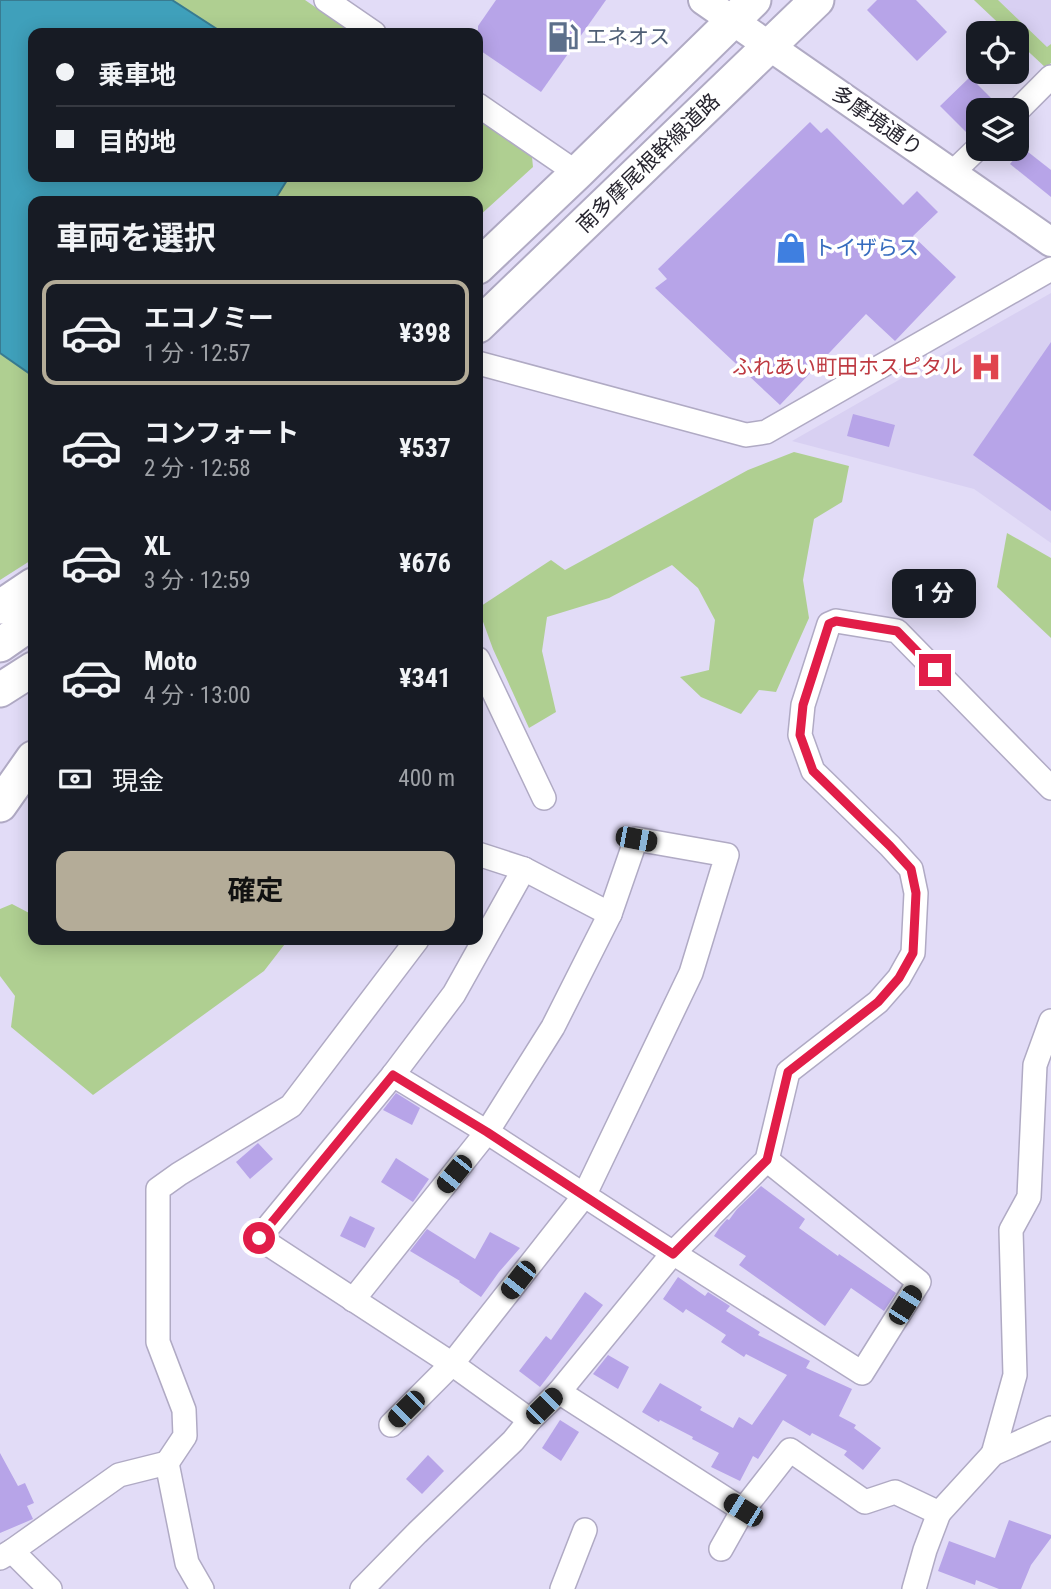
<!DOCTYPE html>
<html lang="ja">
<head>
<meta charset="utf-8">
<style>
	body { margin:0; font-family:"Roboto Condensed","Noto Sans JP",sans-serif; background:#242831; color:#f1f3f6; height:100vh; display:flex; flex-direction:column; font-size:26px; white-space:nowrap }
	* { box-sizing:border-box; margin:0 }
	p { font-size:23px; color:#9ea1a6 }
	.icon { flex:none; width:38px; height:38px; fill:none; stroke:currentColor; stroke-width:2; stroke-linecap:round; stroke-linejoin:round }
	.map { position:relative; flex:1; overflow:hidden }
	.details { position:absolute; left:28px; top:196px; width:455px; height:749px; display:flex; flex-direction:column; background:#171b24; border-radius:14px; box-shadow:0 4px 18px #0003 }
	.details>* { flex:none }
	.banner { position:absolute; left:28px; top:28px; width:455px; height:154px; border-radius:14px; box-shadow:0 4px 18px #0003; display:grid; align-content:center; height:154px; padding:0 28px; background:#171b24 }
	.tools { position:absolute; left:966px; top:21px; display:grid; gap:14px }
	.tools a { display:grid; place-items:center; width:63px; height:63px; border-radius:14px; background:#171b24; box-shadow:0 4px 18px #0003; font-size:35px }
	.end { position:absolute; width:32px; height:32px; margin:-16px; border:9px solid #e11d48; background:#fff; box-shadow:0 0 0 4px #fff }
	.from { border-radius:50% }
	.bubble { position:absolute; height:49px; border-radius:14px; background:#171b24; box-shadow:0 4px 18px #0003; font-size:23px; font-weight:700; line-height:49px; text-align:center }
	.car { position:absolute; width:21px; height:42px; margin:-21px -10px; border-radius:9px; box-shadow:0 0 5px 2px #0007; background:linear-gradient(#222 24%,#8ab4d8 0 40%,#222 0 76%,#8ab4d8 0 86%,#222 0) }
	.banner b { display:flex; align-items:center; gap:24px; height:66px; font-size:26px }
	.banner b+b { border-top:2px solid #363941 }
	.banner i { width:18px; height:18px; background:#f1f3f6 }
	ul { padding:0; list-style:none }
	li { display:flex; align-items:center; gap:21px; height:105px; margin:0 14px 10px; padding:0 14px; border:4px solid transparent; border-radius:14px }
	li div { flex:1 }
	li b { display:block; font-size:26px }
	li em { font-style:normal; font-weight:700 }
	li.current { border-color:#b4ac98 }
	li>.icon { width:63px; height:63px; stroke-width:1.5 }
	h2 { padding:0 28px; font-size:32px; line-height:84px }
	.pay { display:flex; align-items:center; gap:18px; height:77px; padding:0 28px; font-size:26px }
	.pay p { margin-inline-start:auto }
	.button { display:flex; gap:14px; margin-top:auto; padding:14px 28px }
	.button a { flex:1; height:80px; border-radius:14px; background:#b4ac98; color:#111; font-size:28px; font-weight:700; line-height:80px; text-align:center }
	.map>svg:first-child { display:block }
</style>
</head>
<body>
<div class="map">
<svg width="1051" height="1589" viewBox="0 0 1051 1589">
	<rect width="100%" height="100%" fill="#e2dcf7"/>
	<g fill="#d8d0f2">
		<path d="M974,0H1051V63L1017,41V33H1009Z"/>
		<path d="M1051,293V543L974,489L792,441Z"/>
	</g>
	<g fill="#afcf91">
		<path d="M0,0H305L353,33H33V177H478V120L532,157L533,167L478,217V201H33V559L0,580Z"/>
		<path d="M974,0H998L1047,47L1051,44V63L1046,68L1017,41V33H1009Z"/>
		<path d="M794,452L849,466L842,502L814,519L803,580L809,618L776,692L759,690L741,714L701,697L680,677L709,670L715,620L698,588L672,565L609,598L547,617L542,651L556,712L529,728L493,649L478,608L551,560L565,570L748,470Z"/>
		<path d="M1007,533L1051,558V638L997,587Z"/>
		<path d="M12,904L33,915V940H288L264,971L93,1095L11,1027L15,996L0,976V909Z"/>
	</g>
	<path fill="#3fa0bb" stroke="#387b91" stroke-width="2" d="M0,0H172L223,33H33V177H289L274,201H33V376L0,353Z"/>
	<g fill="#b7a4e8">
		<path d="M496,0H606L541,92L478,49V26Z"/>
		<path d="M877,0H916L947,32L917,61L867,10Z"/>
		<path d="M970,77L1003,110H978V123L967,133L940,106Z"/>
		<path d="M810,122L821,133L827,128L903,205L917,191L938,212L913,236L956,277L895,341L866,314L780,405L655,288L667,279L658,269Z"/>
		<path d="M1023,148L1051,170V197L1010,164Z"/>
		<path d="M1051,342V511L973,455Z"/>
		<path d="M853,414L895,425L889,447L847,436Z"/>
		<path d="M396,1093L420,1108L412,1125L383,1110Z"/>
		<path d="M258,1143L273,1159L250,1179L236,1162Z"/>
		<path d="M396,1158L429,1179L413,1202L381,1182Z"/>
		<path d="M761,1186L805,1219L799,1228L838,1256L839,1254L896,1293L884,1311L851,1288L825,1326L739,1265L746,1256L714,1236L720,1227L727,1219L729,1220L737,1209Z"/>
		<path d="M350,1216L375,1228L365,1248L340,1236Z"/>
		<path d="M427,1229L475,1259L490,1232L520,1248L499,1272L481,1297L459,1282L460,1281L410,1251Z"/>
		<path d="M678,1277L705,1296L708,1292L730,1306L726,1311L760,1332L758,1335L810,1361L806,1368L852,1389L839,1416L856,1425L854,1428L881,1448L863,1470L844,1455L847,1451L812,1433L810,1436L783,1420L758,1459L753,1456L740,1481L711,1467L719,1453L692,1439L693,1437L660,1420L659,1422L642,1412L660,1383L702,1407L700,1410L733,1428L739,1417L752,1425L787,1375L746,1354L744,1357L721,1342L726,1335L686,1309L683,1313L663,1299Z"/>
		<path d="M585,1292L603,1305L540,1387L519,1371L546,1336L551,1340Z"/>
		<path d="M608,1355L629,1367L618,1389L593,1374Z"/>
		<path d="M560,1420L579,1432L561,1461L542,1448Z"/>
		<path d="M0,1453L18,1486L25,1483L34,1503L27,1506L33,1519L0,1533Z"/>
		<path d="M428,1455L444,1471L422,1494L406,1479Z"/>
		<path d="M1009,1520L1051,1535V1538L1031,1565L1021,1589H999L976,1580L975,1585L938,1571L949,1541L995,1558Z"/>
	</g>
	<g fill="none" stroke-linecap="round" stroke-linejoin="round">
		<defs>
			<g id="minor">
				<path d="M326,0L374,33"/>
				<path d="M478,105L577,173"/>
				<path d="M1017,111L1051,77"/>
				<path d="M952,173L978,148"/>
				<path d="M478,363L746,435L766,432L1051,269"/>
				<path d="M478,659L544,798"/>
				<path d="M478,854L524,869L610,914"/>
				<path d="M524,869L454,994L393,1075L259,1238L452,1364L530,1420"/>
				<path d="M393,1075L487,1132L673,1253L862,1373L919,1282L767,1160"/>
				<path d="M353,1300L487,1132L553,1027L610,914L636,839L727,855L691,973L584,1196L452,1364L391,1425"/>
				<path d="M559,1392L743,1510"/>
				<path d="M993,1454L1015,1375L1011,1230L1029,1197L1035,1065L1051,1021"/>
				<path d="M167,1463L185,1436L184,1410L158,1342V1189L179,1174L291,1106L417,940"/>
				<path d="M721,1549L743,1510L790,1450L865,1502L895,1492L939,1513L993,1454L1051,1428"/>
				<path d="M12,1551L50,1589"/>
				<path d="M0,1558L12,1551L119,1475L167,1463L187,1563L202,1589"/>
				<path d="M362,1589L417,1533L513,1441L530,1420L559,1392L673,1253L767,1160L788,1072L878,1002L899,978L913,953L916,893L911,869L890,846L813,771L800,735L803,705L829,624L836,621L897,631L1051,788"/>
				<path d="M562,1589L585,1530"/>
				<path d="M914,1589L925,1550L939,1513"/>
			</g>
			<path id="tertiary" d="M703,0L1051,242"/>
			<g id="secondary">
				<path d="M478,267L577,173L754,0"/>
				<path d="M478,326L817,0"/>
				<path d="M0,607L33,585"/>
				<path d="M0,645L33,622"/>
				<path d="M0,690L33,669"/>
				<path d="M0,805L33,758"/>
			</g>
		</defs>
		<use href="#minor" stroke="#b0aac4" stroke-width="26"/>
		<use href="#tertiary" stroke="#b0aac4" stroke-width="32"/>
		<use href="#secondary" stroke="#b0aac4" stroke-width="37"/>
		<use href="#minor" stroke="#fff" stroke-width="23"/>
		<use href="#tertiary" stroke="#fff" stroke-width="28"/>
		<use href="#secondary" stroke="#fff" stroke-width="33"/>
	</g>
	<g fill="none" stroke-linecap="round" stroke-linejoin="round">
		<path stroke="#e11d48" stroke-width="9" d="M259,1238L393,1075L487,1132L673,1254L767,1160L788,1072L878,1002L899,978L913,953L916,893L911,869L890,846L813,771L800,735L803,705L829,624L836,621L897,631L935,670"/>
	</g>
	<defs>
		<symbol id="fuel-bare" viewBox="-9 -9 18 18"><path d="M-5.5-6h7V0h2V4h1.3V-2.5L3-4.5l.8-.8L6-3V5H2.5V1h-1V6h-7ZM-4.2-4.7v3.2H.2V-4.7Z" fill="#5c6f8a" stroke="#fff" stroke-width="2.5" paint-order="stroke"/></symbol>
		<symbol id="shop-bare" viewBox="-9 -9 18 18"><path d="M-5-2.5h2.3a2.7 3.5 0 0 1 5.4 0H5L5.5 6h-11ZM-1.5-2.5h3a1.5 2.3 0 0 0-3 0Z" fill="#3f7fe0" stroke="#fff" stroke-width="2.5" paint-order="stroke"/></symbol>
		<symbol id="hospital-bare" viewBox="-9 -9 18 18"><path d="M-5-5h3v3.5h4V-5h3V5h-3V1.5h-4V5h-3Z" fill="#e0444e" stroke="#fff" stroke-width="2.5" paint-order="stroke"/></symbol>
	</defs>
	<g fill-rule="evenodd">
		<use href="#fuel-bare" x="541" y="15" width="44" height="44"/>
		<use href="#shop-bare" x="769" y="226" width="44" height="44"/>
		<use href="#hospital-bare" x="964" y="345" width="44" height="44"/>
	</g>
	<g text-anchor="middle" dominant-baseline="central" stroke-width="7" stroke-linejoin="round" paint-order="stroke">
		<g font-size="21" fill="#4e5e75" stroke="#fff" text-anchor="start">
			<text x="586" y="37">エネオス</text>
		</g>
		<g font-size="21" fill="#27252f" stroke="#fff">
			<text transform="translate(877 121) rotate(35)">多摩境通り</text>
			<text transform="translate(648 163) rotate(-44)">南多摩尾根幹線道路</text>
		</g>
		<g font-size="21" fill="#366cbe" stroke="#fff" text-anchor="start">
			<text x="814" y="248">トイザらス</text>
		</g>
		<g font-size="21" fill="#be3a42" stroke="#fff" text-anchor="end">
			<text x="963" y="367">ふれあい町田ホスピタル</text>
		</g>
	</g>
</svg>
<div class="tools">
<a><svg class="icon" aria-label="locate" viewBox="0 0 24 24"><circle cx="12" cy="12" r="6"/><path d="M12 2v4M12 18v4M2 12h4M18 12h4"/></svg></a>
<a><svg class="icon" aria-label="layers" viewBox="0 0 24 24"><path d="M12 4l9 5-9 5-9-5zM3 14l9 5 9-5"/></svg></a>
</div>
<i class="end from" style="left:259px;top:1238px"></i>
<i class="end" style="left:935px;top:670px"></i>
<div class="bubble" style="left:892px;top:569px;width:84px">1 分</div>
<i class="car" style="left:636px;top:839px;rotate:101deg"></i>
<i class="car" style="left:454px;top:1174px;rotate:219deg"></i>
<i class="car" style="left:518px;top:1280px;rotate:218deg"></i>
<i class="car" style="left:905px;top:1305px;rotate:32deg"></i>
<i class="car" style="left:544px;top:1406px;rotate:45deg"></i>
<i class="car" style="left:406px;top:1409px;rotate:225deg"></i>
<i class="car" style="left:743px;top:1510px;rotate:302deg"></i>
<div class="banner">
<b><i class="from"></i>乗車地</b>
<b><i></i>目的地</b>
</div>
<section class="details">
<h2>車両を選択</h2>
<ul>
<li class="current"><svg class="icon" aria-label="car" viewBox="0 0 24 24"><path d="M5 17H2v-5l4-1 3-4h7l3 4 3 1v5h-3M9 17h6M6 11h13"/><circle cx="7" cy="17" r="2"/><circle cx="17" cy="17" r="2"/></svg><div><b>エコノミー</b><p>1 分 · 12:57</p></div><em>¥398</em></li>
<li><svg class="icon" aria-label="car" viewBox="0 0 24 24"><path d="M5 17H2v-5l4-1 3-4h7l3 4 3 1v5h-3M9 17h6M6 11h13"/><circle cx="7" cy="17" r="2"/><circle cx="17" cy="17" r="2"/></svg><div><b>コンフォート</b><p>2 分 · 12:58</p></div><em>¥537</em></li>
<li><svg class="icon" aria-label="car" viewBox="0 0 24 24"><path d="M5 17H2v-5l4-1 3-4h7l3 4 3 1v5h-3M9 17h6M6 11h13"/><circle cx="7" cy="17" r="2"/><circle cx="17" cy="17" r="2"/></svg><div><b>XL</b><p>3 分 · 12:59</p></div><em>¥676</em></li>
<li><svg class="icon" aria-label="car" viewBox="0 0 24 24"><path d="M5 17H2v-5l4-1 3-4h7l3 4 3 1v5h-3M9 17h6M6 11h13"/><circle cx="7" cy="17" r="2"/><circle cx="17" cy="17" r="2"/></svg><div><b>Moto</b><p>4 分 · 13:00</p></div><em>¥341</em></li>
</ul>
<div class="pay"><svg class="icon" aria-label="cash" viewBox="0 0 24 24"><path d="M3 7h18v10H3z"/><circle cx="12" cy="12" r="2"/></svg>現金<p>400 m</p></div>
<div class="button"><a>確定</a></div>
</section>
</div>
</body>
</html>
